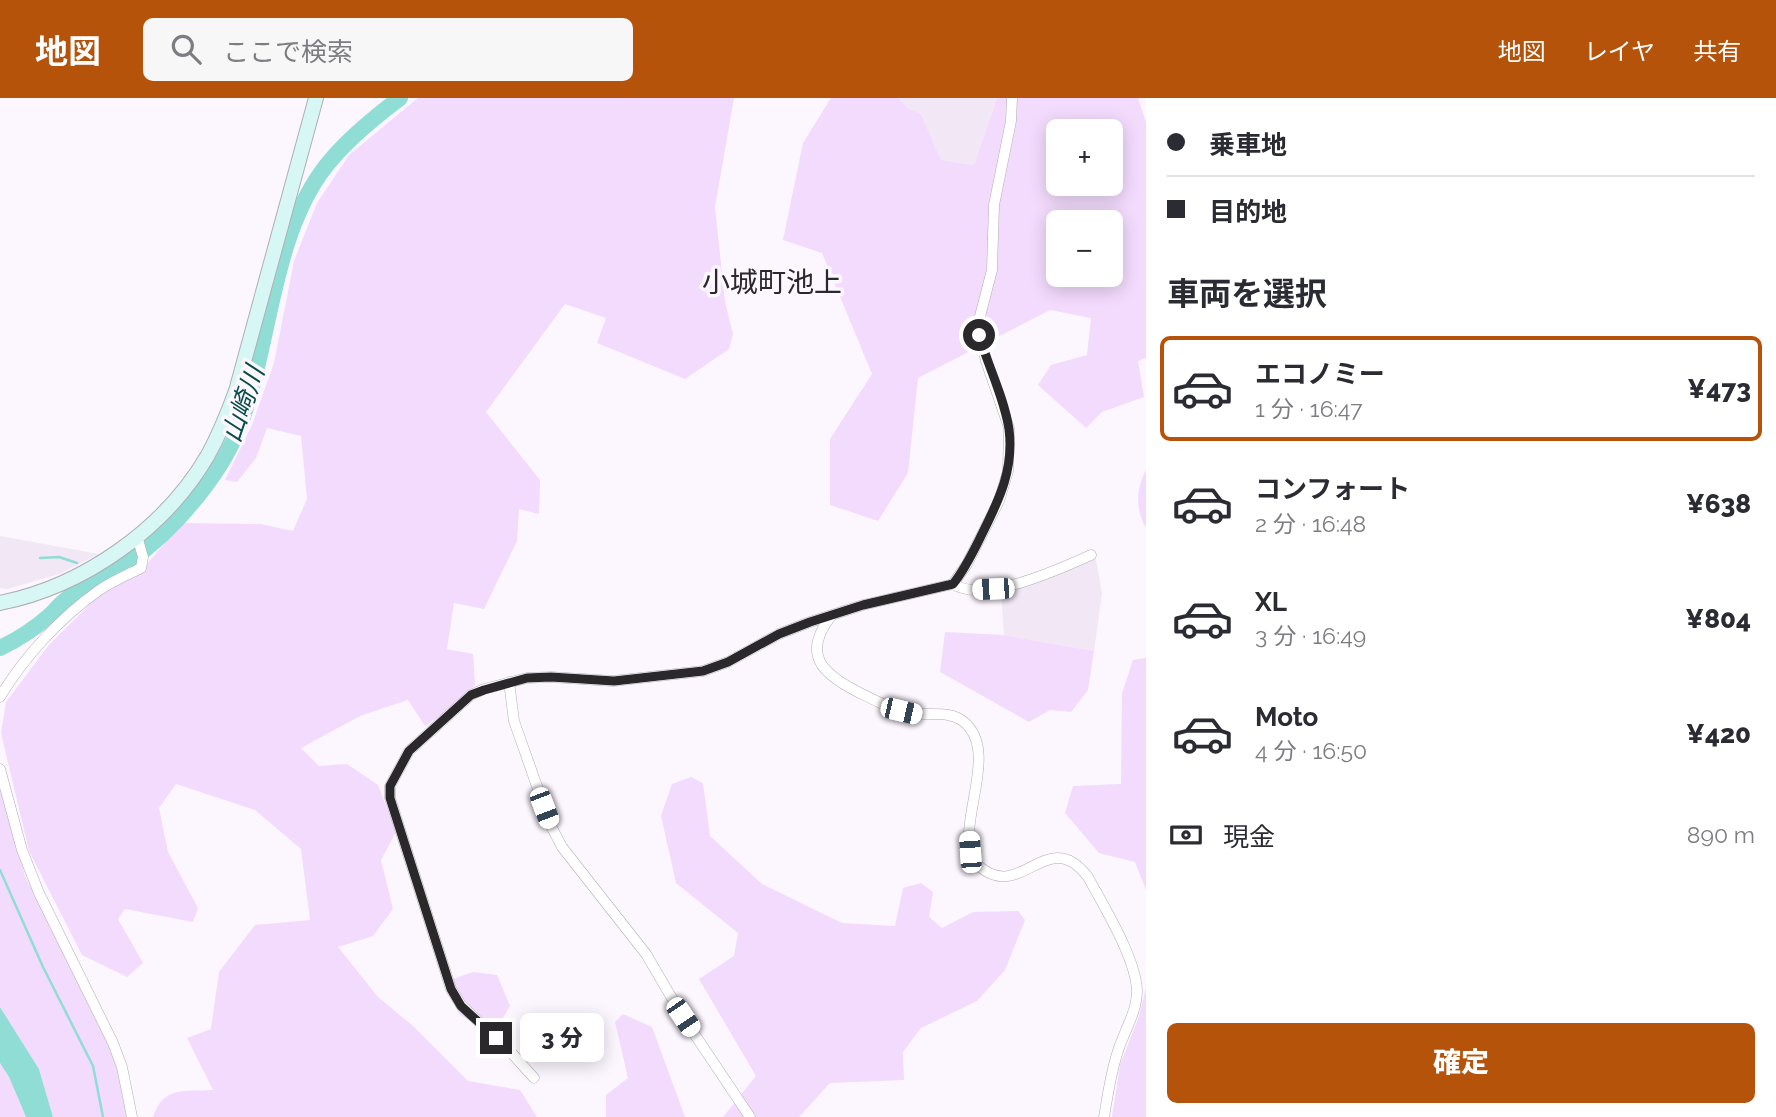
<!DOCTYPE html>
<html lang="ja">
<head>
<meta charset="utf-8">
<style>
	body { margin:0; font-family:Raleway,"Noto Sans JP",sans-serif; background:#f7f7f7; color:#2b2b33; height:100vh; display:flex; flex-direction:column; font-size:26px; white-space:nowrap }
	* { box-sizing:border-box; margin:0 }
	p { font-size:23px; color:#7c7c81 }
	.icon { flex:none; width:38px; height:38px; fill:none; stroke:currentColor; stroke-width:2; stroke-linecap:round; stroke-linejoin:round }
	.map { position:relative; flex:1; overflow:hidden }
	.drawer { display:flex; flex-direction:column; background:#fff; width:630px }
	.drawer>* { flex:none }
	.hud { display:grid; align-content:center; height:154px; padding:0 21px; background:#fff }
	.controls { position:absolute; left:1046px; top:21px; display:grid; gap:14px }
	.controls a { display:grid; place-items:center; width:77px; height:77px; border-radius:10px; background:#fff; box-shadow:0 4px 18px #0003; font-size:35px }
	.end { position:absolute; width:32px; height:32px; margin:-16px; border:9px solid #2a282b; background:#fff; box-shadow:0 0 0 4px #fff }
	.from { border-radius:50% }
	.bubble { position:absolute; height:49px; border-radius:10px; background:#fff; box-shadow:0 4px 18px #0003; font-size:23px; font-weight:800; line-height:49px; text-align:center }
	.car { position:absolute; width:21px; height:42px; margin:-21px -10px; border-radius:9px; box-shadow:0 0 5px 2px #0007; background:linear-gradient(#fff 24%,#345 0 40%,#fff 0 76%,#345 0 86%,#fff 0) }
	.hud b { display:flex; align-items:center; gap:24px; height:66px; font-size:26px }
	.hud b+b { border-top:2px solid #e1e1e2 }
	.hud i { width:18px; height:18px; background:#2b2b33 }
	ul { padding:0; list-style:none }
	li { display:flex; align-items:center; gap:21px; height:105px; margin:0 14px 10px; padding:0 7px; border:4px solid transparent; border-radius:10px }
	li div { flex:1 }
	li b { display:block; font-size:26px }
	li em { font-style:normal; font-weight:800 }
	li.on { border-color:#b45309 }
	li>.icon { width:63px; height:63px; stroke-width:1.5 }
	h2 { padding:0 21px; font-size:32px; line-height:84px }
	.pay { display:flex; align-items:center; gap:18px; height:77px; padding:0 21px; font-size:26px }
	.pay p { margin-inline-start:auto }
	.button { display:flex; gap:14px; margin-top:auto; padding:14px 21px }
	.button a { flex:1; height:80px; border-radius:10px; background:#b45309; color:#fff; font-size:28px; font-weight:800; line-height:80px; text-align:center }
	header { display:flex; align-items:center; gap:42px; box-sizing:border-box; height:98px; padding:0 35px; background:#b45309; color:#fff }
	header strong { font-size:33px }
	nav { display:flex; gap:38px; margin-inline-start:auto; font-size:24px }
	.search { width:490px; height:63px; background:#f7f7f7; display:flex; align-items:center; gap:18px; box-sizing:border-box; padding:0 24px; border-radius:10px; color:#7c7c81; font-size:26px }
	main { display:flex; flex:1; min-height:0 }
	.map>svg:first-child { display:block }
</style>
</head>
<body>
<header>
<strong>地図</strong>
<div class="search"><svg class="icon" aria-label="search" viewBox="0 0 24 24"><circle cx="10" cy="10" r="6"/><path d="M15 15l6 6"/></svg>ここで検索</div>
<nav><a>地図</a><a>レイヤ</a><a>共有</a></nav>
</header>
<main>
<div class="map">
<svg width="1146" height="1019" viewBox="0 0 1146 1019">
	<rect width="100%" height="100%" fill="#fcf6fe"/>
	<g fill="#f1e7f5">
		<path d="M899,0H997L974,67L941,62L921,16L907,10Z"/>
		<path d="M0,438L99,456L59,476L7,491L0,490Z"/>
		<path d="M1095,457L1102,495L1094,553L1004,537L1001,494Z"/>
	</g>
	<g fill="#f3dbfd" fill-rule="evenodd">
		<path d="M418,0H734L715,109L725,204L733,236L729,251L685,281L597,245L606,220L565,206L486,314L540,382L539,416L519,411L517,443L484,511L454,505L447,551L473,556L475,587L456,608L425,628L408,602L360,618L301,650L319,668L347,666L378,687L396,734L381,762L393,811L373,838L338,849L378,899L413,928L468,983L520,992L537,1019H153C164,987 184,994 213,992L187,940L211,931L219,874L255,827L310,822L301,751L255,712L176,686L159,710L168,754L198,810L193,824L125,811L118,821L143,865L127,879L82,857L29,753L1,635L6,604L49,547L94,502L145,468L182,425L261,426L293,433L307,401L301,338L267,330L256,360L237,384L225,382L252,327L274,265L294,163L317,105L349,57Z"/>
		<path d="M831,0H899L907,10L921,16L941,62L974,67L997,0H1138L1146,24V260L1138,263L1144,299L1102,314L1086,330L1038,287L1051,267L1087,257L1091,220L1050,212L918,280L908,375L878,423L830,407V341L872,276L822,155L783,142L803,45ZM1059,33H1111V86H1059ZM1059,124H1111V177H1059Z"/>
		<path d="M1146,372V430C1135,412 1136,390 1146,372Z"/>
		<path d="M945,534L1004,537L1094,553L1088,592L1071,614L1050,612L1029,624L940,574Z"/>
		<path d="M1146,560V792L1135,764L1099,755L1065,715L1073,688L1121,686L1122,595L1133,562Z"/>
		<path d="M691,679L703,685L710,738L762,786L842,825L895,828L903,790L921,785L933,794L929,819L942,830L973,814L1018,813L1025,822L1005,872L977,903L921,930L903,954L904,982L830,985L799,1019H723L756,978L699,881L734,858L738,835L676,785L661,718L672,686Z"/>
		<path d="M0,688L25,778L116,960L127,1019H53L39,971L0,909Z"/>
		<path d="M473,874L497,877L510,908L498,928L482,931L459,916L447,892L453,881Z"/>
		<path d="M1146,890V1019H1112L1120,967L1138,921Z"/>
		<path d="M623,916L652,929L685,1019H606V997L628,980L615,924Z"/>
		<path d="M0,965L9,979L26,1019H0Z"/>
	</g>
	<path fill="#90ddd6" d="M0,909L39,971L53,1019H26L9,979L0,965Z"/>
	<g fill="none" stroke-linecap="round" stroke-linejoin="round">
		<g stroke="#90ddd6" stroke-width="2.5">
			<path d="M40,460L59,459L77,465"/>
			<path d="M0,772L43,869L93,968L103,1019"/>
		</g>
		<path stroke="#90ddd6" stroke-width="16" d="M0,550C17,542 34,531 49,518C55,513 60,505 68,500C88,485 110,476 131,462C173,433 219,379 238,332C270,252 270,148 320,76C340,47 372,21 400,0"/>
		<defs>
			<g id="street">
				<path d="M953,486C984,506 1060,471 1091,457"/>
				<path d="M831,518C801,557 823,576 858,594C876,603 893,612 913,615C930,618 950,612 964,624C1004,657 946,741 980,769C1022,804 1048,726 1088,779C1104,809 1136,860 1137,893C1137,913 1125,932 1119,950C1111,972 1108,996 1104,1019"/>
				<path d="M509,584L514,623L551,728L562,749L646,856L683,919L750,1019"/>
				<path d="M0,599C24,559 60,520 98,493C111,484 127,477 141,470L143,459L137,438"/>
				<path d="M0,671L22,752L39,795L113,945L122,969L132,1019"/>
				<path d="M534,980L509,952L461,907L451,891L390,700V688L409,653L471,597L484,591L527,580L551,579L613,583L703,573L728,564L779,536L810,524L863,507L953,486L967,466L999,403L1008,373L1009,330L986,263L978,226L992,172L994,107L1011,23L1012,0"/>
			</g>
			<path id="secondary" d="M0,505C84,488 165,431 208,357C219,337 228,315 236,293L316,0"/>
		</defs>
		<use href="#street" stroke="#b2adb4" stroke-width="11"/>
		<use href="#secondary" stroke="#b2adb4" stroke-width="16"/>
		<use href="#street" stroke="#fff" stroke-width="10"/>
		<use href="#secondary" stroke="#d6f7f4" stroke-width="14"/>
	</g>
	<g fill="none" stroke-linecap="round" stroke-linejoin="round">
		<path stroke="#2a282b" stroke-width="9" d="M496,940L461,908L451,891L390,700V688L409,653L471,597L484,592L527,580L551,579L614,583L703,573L728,564L779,536L810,524L863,507L953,486C966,470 974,452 983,434C1000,400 1014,370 1009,331C1004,299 988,268 979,237"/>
	</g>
	<g text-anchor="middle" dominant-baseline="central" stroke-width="7" stroke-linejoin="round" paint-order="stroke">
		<g font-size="26" font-style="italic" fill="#064d49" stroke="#fcf6fe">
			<text transform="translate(243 306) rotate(-71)">山崎川</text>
		</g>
		<g font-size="28" fill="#2a282b" stroke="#fcf6fe">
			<text x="772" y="184">小城町池上</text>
		</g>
	</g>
</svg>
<div class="controls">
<a>+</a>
<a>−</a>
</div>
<i class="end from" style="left:979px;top:237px"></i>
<i class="end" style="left:496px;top:940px"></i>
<div class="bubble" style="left:520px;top:915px;width:84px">3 分</div>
<i class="car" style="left:993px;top:491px;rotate:268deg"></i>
<i class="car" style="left:901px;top:613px;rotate:103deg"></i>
<i class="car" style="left:544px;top:710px;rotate:159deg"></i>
<i class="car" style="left:970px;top:754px;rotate:356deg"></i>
<i class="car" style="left:683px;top:919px;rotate:146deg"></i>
</div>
<section class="drawer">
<div class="hud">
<b><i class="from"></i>乗車地</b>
<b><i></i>目的地</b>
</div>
<h2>車両を選択</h2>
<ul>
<li class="on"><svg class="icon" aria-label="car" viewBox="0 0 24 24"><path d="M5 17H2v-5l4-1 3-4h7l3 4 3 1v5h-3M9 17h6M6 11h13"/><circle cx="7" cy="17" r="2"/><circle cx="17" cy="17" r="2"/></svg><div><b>エコノミー</b><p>1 分 · 16:47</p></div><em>¥473</em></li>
<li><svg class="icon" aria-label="car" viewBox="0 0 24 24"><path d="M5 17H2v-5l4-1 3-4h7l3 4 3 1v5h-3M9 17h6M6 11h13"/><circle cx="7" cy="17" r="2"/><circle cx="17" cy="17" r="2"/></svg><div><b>コンフォート</b><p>2 分 · 16:48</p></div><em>¥638</em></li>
<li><svg class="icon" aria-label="car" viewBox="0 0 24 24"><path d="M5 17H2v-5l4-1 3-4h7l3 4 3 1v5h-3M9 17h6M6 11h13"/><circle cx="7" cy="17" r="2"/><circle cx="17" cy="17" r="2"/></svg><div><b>XL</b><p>3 分 · 16:49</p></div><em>¥804</em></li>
<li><svg class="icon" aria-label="car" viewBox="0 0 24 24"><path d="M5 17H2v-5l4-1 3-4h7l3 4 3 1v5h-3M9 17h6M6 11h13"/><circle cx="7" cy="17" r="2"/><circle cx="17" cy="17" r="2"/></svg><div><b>Moto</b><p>4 分 · 16:50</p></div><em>¥420</em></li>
</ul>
<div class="pay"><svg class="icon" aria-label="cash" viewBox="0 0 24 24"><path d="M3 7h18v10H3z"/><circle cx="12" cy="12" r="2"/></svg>現金<p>890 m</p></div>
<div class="button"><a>確定</a></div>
</section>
</main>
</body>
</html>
